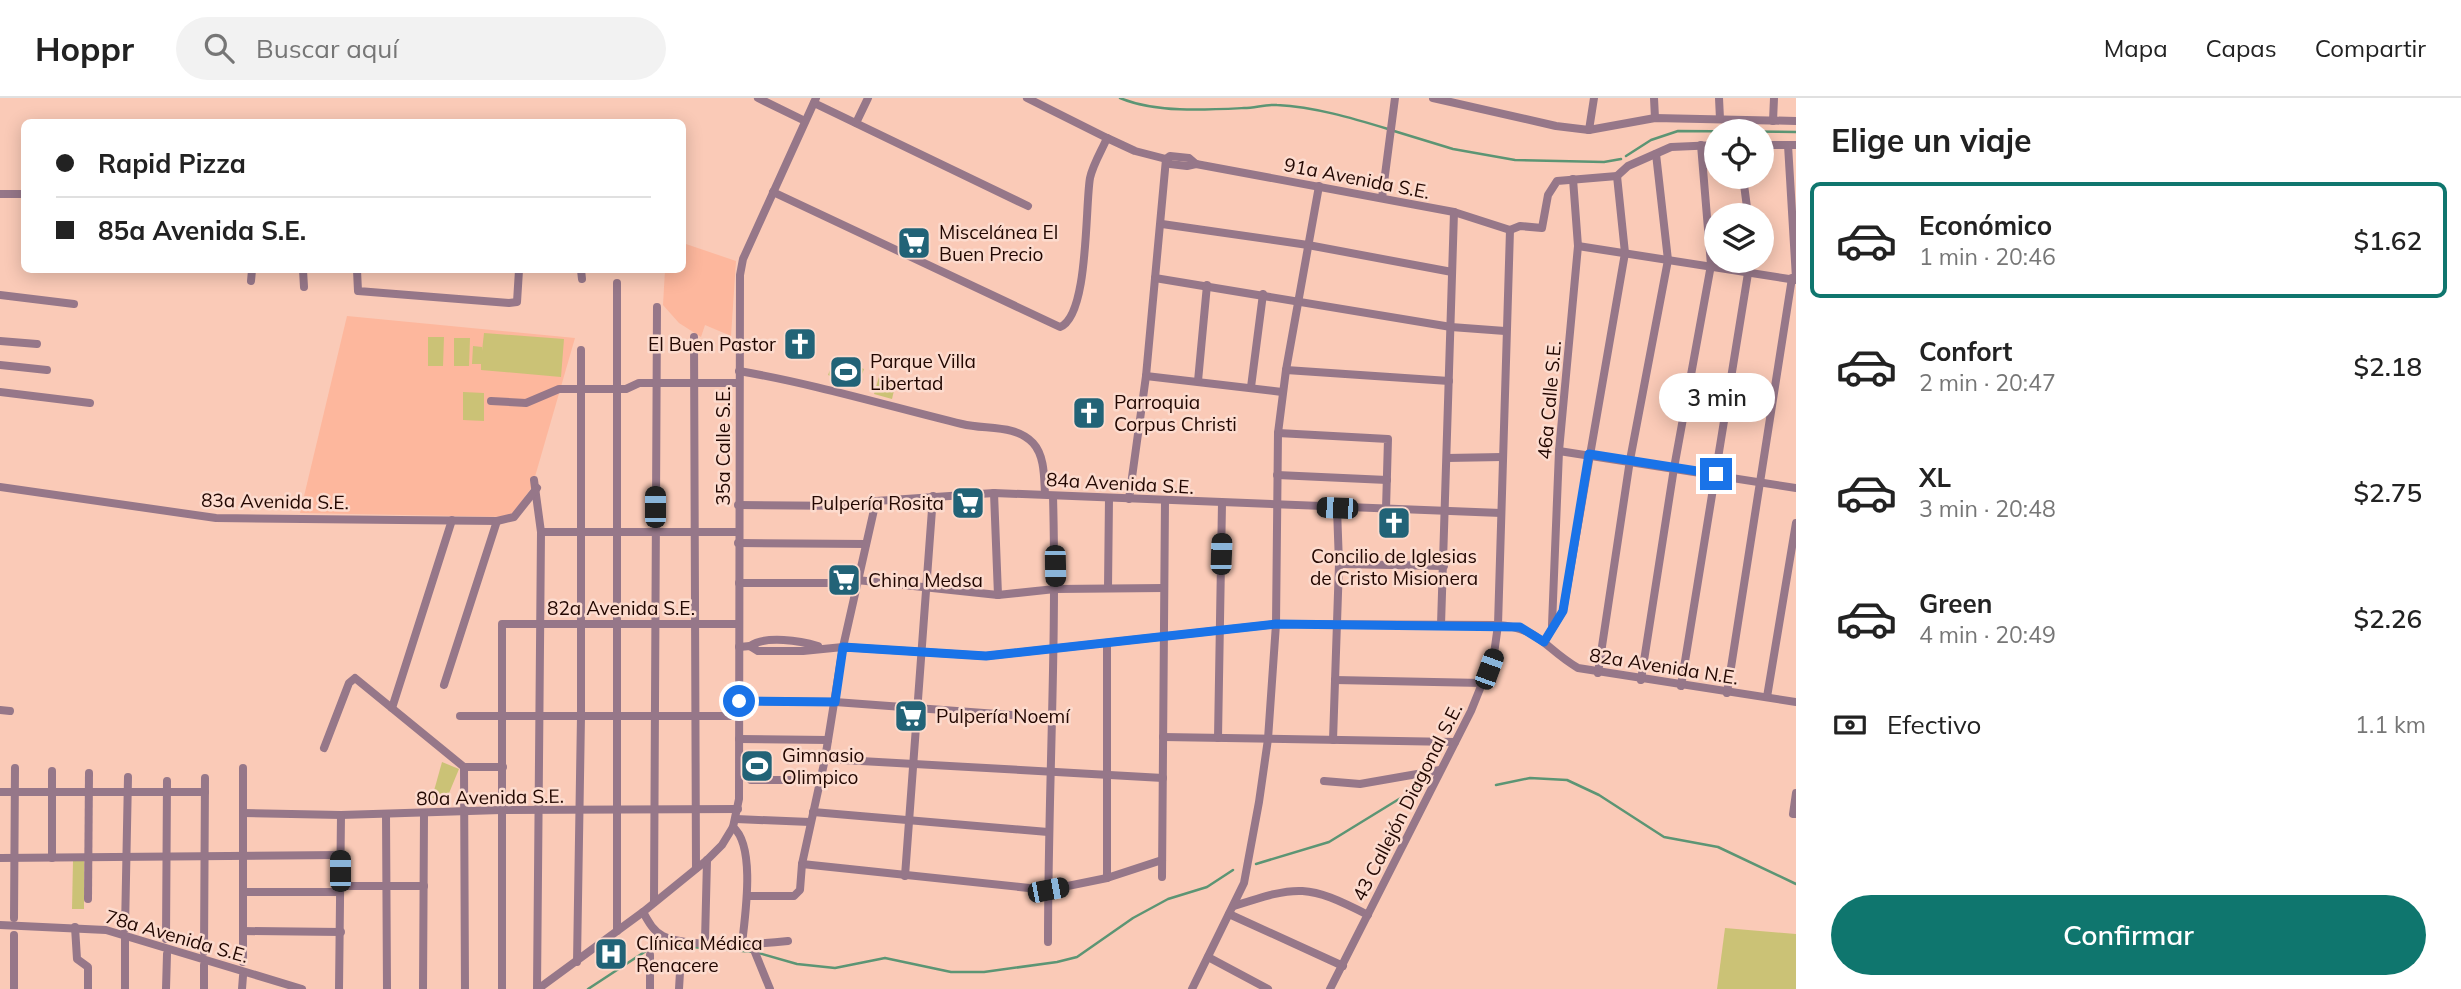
<!DOCTYPE html>
<html lang="es">
<head>
<meta charset="utf-8">
<style>
	body { margin:0; font-family:Mulish,sans-serif; background:#f2f2f2; color:#222; height:100vh; display:flex; flex-direction:column; font-size:26px; white-space:nowrap }
	* { box-sizing:border-box; margin:0 }
	p { font-size:23px; color:#767676 }
	.icon { flex:none; width:38px; height:38px; fill:none; stroke:currentColor; stroke-width:2; stroke-linecap:round; stroke-linejoin:round }
	.map { position:relative; flex:1; overflow:hidden }
	.sheet { display:flex; flex-direction:column; background:#fff; width:665px }
	.sheet>* { flex:none }
	.banner { position:absolute; left:21px; top:21px; width:665px; height:154px; border-radius:10px; box-shadow:0 4px 18px #0003; display:grid; align-content:center; height:154px; padding:0 35px; background:#fff }
	.fabs { position:absolute; left:1704px; top:21px; display:grid; gap:14px }
	.fabs a { display:grid; place-items:center; width:70px; height:70px; border-radius:50%; background:#fff; box-shadow:0 4px 18px #0003; font-size:35px }
	.end { position:absolute; width:32px; height:32px; margin:-16px; border:9px solid #1a73e8; background:#fff; box-shadow:0 0 0 4px #fff }
	.from { border-radius:50% }
	.bubble { position:absolute; height:49px; border-radius:24px; background:#fff; box-shadow:0 4px 18px #0003; font-size:23px; font-weight:600; line-height:49px; text-align:center }
	.car { position:absolute; width:21px; height:42px; margin:-21px -10px; border-radius:9px; box-shadow:0 0 5px 2px #0007; background:linear-gradient(#222 24%,#8ab4d8 0 40%,#222 0 76%,#8ab4d8 0 86%,#222 0) }
	.banner b { display:flex; align-items:center; gap:24px; height:66px; font-size:26px }
	.banner b+b { border-top:2px solid #e0e0e0 }
	.banner i { width:18px; height:18px; background:#222 }
	ul { padding:0; list-style:none }
	li { display:flex; align-items:center; gap:21px; height:116px; margin:0 14px 10px; padding:0 21px; border:4px solid transparent; border-radius:10px }
	li div { flex:1 }
	li b { display:block; font-size:26px }
	li em { font-style:normal; font-weight:600 }
	li.active { border-color:#0f766e }
	li>.icon { width:63px; height:63px; stroke-width:1.5 }
	h2 { padding:0 35px; font-size:32px; line-height:84px }
	.pay { display:flex; align-items:center; gap:18px; height:77px; padding:0 35px; font-size:26px }
	.pay p { margin-inline-start:auto }
	.button { display:flex; gap:14px; margin-top:auto; padding:14px 35px }
	.button a { flex:1; height:80px; border-radius:42px; background:#0f766e; color:#fff; font-size:28px; font-weight:600; line-height:80px; text-align:center }
	header { display:flex; align-items:center; gap:42px; box-sizing:border-box; height:98px; padding:0 35px; background:#fff; border-bottom:2px solid #e0e0e0 }
	header strong { font-size:33px }
	nav { display:flex; gap:38px; margin-inline-start:auto; font-size:24px }
	.search { width:490px; height:63px; background:#f2f2f2; display:flex; align-items:center; gap:18px; box-sizing:border-box; padding:0 24px; border-radius:38px; color:#767676; font-size:26px }
	main { display:flex; flex:1; min-height:0 }
	.map>svg:first-child { display:block }
</style>
</head>
<body>
<header>
<strong>Hoppr</strong>
<div class="search"><svg class="icon" aria-label="search" viewBox="0 0 24 24"><circle cx="10" cy="10" r="6"/><path d="M15 15l6 6"/></svg>Buscar aquí</div>
<nav><a>Mapa</a><a>Capas</a><a>Compartir</a></nav>
</header>
<main>
<div class="map">
<svg width="1796" height="891" viewBox="0 0 1796 891">
	<rect width="100%" height="100%" fill="#facab7"/>
	<g fill="#fdb79d">
		<path d="M683,145L736,163L731,238L705,227L701,239L679,225L663,207L665,172H682Z"/>
		<path d="M347,218L575,240L532,389L510,419L300,415Z"/>
	</g>
	<g fill="#cbc276">
		<path d="M484,235L564,241L561,279L481,272V266H472L473,248L482,249V253Z"/>
		<path d="M428,239H444L443,268H428Z"/>
		<path d="M454,240H470L469,268H454Z"/>
		<path d="M835,259L864,271L857,289L828,277Z"/>
		<path d="M879,279L896,284L892,301L874,296Z"/>
		<path d="M463,294L484,295V323L463,322Z"/>
		<path d="M442,664L459,671L447,700H432Z"/>
		<path d="M73,763H84V811H72Z"/>
		<path d="M1725,830L1796,836V891H1717Z"/>
	</g>
	<g fill="none" stroke-linecap="round" stroke-linejoin="round">
		<g stroke="#5c9574" stroke-width="2.5">
			<path d="M1120,0C1156,15 1206,12 1244,10C1255,10 1266,6 1277,7C1315,9 1352,20 1388,31"/>
			<path d="M1394,33L1453,51L1515,62L1604,64L1621,61"/>
			<path d="M1626,58L1651,42L1678,33L1796,34"/>
			<path d="M1496,687L1530,680L1567,682L1599,697L1664,739L1718,749L1796,786"/>
			<path d="M1256,766L1329,744L1430,682"/>
			<path d="M588,891L649,851L678,848L755,854L797,866L835,870L885,860L951,874H984L1057,864L1077,859L1133,820L1168,801L1207,789L1233,772"/>
		</g>
		<g stroke="#967789" stroke-width="8">
			<path d="M758,0L805,23"/>
			<path d="M1027,0L1107,40L1135,53L1166,61L1170,66L1187,68L1196,66"/>
			<path d="M1433,0L1556,28L1589,32L1655,20L1796,23"/>
			<path d="M1654,0L1655,20"/>
			<path d="M1719,0L1720,21"/>
			<path d="M814,5L1028,108"/>
			<path d="M1773,23L1774,0"/>
			<path d="M856,25L868,0"/>
			<path d="M1589,32L1594,0"/>
			<path d="M1762,47H1796"/>
			<path d="M1788,47L1796,180"/>
			<path d="M1166,61L1170,58L1189,60L1196,66L1454,114L1510,132"/>
			<path d="M1743,79L1748,117"/>
			<path d="M773,94L1060,229C1089,218 1085,108 1090,80C1093,66 1102,52 1107,40"/>
			<path d="M0,96H24"/>
			<path d="M1382,100L1395,0"/>
			<path d="M1162,126L1308,147L1452,174"/>
			<path d="M1510,132L1520,128L1542,130L1548,97L1557,83L1617,78L1628,68L1671,49L1717,47"/>
			<path d="M1578,148L1796,182"/>
			<path d="M303,172L304,189"/>
			<path d="M357,172L358,193L509,205L517,204L519,172"/>
			<path d="M581,172L582,181"/>
			<path d="M1155,180L1451,229L1505,233"/>
			<path d="M251,183L252,172"/>
			<path d="M0,197L74,206"/>
			<path d="M694,239L696,770"/>
			<path d="M0,243L37,246"/>
			<path d="M0,267L47,272"/>
			<path d="M1286,272L1449,283"/>
			<path d="M739,273C815,286 888,308 962,326C986,332 1015,326 1033,345C1045,358 1044,380 1045,396"/>
			<path d="M1146,278L1282,294"/>
			<path d="M1198,283L1207,187"/>
			<path d="M1251,289L1263,196"/>
			<path d="M0,294L90,305"/>
			<path d="M491,303L526,305L559,291H626L639,285H739"/>
			<path d="M1278,335L1388,341L1386,411"/>
			<path d="M1559,353L1796,390"/>
			<path d="M1447,360L1502,359"/>
			<path d="M1277,377L1387,382"/>
			<path d="M534,382L541,434L537,891"/>
			<path d="M0,389L216,420L497,423L514,419L537,390"/>
			<path d="M994,395L998,497"/>
			<path d="M1129,401L1146,278L1166,61"/>
			<path d="M738,407L853,408L876,403L994,395L1501,415"/>
			<path d="M541,434H738"/>
			<path d="M738,445L866,446"/>
			<path d="M1339,466L1444,468"/>
			<path d="M857,482L998,497L1055,491L1164,490"/>
			<path d="M739,485H845"/>
			<path d="M1108,490L1109,400"/>
			<path d="M1441,527L1454,114"/>
			<path d="M1552,527L1559,353L1578,148L1573,81"/>
			<path d="M1544,544L1563,513L1625,155L1617,78"/>
			<path d="M1107,545V780"/>
			<path d="M750,548C766,537 801,543 818,548"/>
			<path d="M739,549L750,548L758,553H803L843,549L986,558L1276,526L1498,527C1540,530 1544,550 1578,570L1796,604"/>
			<path d="M1598,575L1630,362L1668,162L1656,56"/>
			<path d="M1335,582L1483,585"/>
			<path d="M1641,582L1674,370L1711,167L1701,47"/>
			<path d="M444,587L497,423"/>
			<path d="M1681,588L1750,163"/>
			<path d="M1727,595L1792,180"/>
			<path d="M1767,599L1796,425"/>
			<path d="M739,603L835,604L1051,620"/>
			<path d="M392,610L452,422"/>
			<path d="M0,612L10,613"/>
			<path d="M460,618H739"/>
			<path d="M1163,639L1455,644"/>
			<path d="M1218,640L1222,405"/>
			<path d="M739,641L828,642"/>
			<path d="M1333,642L1339,466L1337,410"/>
			<path d="M324,650L349,585L355,580L464,669L465,891"/>
			<path d="M825,661L1163,680"/>
			<path d="M464,669H503"/>
			<path d="M751,682H820"/>
			<path d="M1324,683L1360,686L1440,672"/>
			<path d="M0,694H205"/>
			<path d="M1796,695L1793,716H1796"/>
			<path d="M813,714L1048,734"/>
			<path d="M243,715L341,717L501,712L738,711"/>
			<path d="M386,716L387,891"/>
			<path d="M736,721L810,724"/>
			<path d="M733,729C756,748 745,818 742,846"/>
			<path d="M0,760L340,757"/>
			<path d="M52,760V673"/>
			<path d="M802,766L1048,792L1107,780L1162,762"/>
			<path d="M905,778L933,398"/>
			<path d="M1162,779L1165,403"/>
			<path d="M340,788H424"/>
			<path d="M243,794H340"/>
			<path d="M747,798H794L800,792L802,766L825,661L843,549L876,403"/>
			<path d="M88,801L89,675"/>
			<path d="M654,804L657,209"/>
			<path d="M1234,808C1299,787 1307,786 1368,817"/>
			<path d="M643,814C648,823 653,833 663,838C688,850 760,846 788,843"/>
			<path d="M1229,816L1343,868"/>
			<path d="M14,820L15,670"/>
			<path d="M0,827L106,832L302,891"/>
			<path d="M75,829L77,861L88,869V891"/>
			<path d="M125,831L128,679"/>
			<path d="M243,833L341,834"/>
			<path d="M617,833V185"/>
			<path d="M125,841V891"/>
			<path d="M166,841L167,683"/>
			<path d="M705,843L707,762"/>
			<path d="M1048,844C1048,695 1057,546 1053,398"/>
			<path d="M752,847L770,891"/>
			<path d="M204,854L205,680"/>
			<path d="M650,857V891"/>
			<path d="M1208,859L1268,891"/>
			<path d="M243,864V670"/>
			<path d="M577,864L581,618V252"/>
			<path d="M14,891V837"/>
			<path d="M166,891L167,856"/>
			<path d="M204,891V867"/>
			<path d="M242,891L243,878"/>
			<path d="M339,891L341,717"/>
			<path d="M423,891L424,716"/>
			<path d="M502,891V526H739"/>
			<path d="M538,891L643,814L707,762L722,747L733,729L739,701L740,177L743,161L816,0"/>
			<path d="M679,891L680,874"/>
			<path d="M1192,891L1244,785L1259,704L1268,641L1276,526L1278,335L1286,272L1319,88"/>
			<path d="M1330,891L1471,613L1494,556L1498,527L1510,132"/>
		</g>
	</g>
	<g fill="none" stroke-linecap="round" stroke-linejoin="round">
		<path stroke="#1a73e8" stroke-width="9" d="M739,603L835,604L843,549L986,558L1276,526L1520,529L1544,544L1563,513L1589,356L1716,376"/>
	</g>
	<defs>
		<symbol id="supermarket-square" viewBox="-11 -11 22 22"><rect x="-9" y="-9" width="18" height="18" rx="4" fill="#226377" stroke="#fcdbce"/><path d="M-6-5.5h2.5l.6 2H6L4.5 2H-2.5L-4.4-4H-6ZM-1.5 3.2a1.3 1.3 0 1 0 .1 0ZM3 3.2a1.3 1.3 0 1 0 .1 0Z" fill="#fff"/></symbol>
		<symbol id="church-square" viewBox="-11 -11 22 22"><rect x="-9" y="-9" width="18" height="18" rx="4" fill="#226377" stroke="#fcdbce"/><path d="M-1.2-6h2.4v3.5h3.3v2.4h-3.3V6h-2.4V-.1h-3.3v-2.4h3.3Z" fill="#fff"/></symbol>
		<symbol id="stadium-square" viewBox="-11 -11 22 22"><rect x="-9" y="-9" width="18" height="18" rx="4" fill="#226377" stroke="#fcdbce"/><path d="M0-5a6.5 5 0 1 0 0 10a6.5 5 0 1 0 0-10ZM-3.5-1.8h7v3.6h-7Z" fill="#fff"/></symbol>
		<symbol id="hospital-square" viewBox="-11 -11 22 22"><rect x="-9" y="-9" width="18" height="18" rx="4" fill="#226377" stroke="#fcdbce"/><path d="M-5-5h3v3.5h4V-5h3V5h-3V1.5h-4V5h-3Z" fill="#fff"/></symbol>
	</defs>
	<g fill-rule="evenodd">
		<use href="#supermarket-square" x="895" y="126" width="38" height="38"/>
		<use href="#church-square" x="781" y="227" width="38" height="38"/>
		<use href="#stadium-square" x="827" y="255" width="38" height="38"/>
		<use href="#church-square" x="1070" y="296" width="38" height="38"/>
		<use href="#supermarket-square" x="949" y="386" width="38" height="38"/>
		<use href="#church-square" x="1375" y="406" width="38" height="38"/>
		<use href="#supermarket-square" x="825" y="463" width="38" height="38"/>
		<use href="#supermarket-square" x="892" y="599" width="38" height="38"/>
		<use href="#stadium-square" x="738" y="649" width="38" height="38"/>
		<use href="#hospital-square" x="592" y="837" width="38" height="38"/>
	</g>
	<g text-anchor="middle" dominant-baseline="central" stroke-width="5" stroke-linejoin="round" paint-order="stroke">
		<g font-size="19" fill="#220701" stroke="#fcdbce">
			<text transform="translate(1357 80) rotate(11)">91a Avenida S.E.</text>
			<text transform="translate(1549 302) rotate(-85)">46a Calle S.E.</text>
			<text transform="translate(723 348) rotate(-90)">35a Calle S.E.</text>
			<text transform="translate(1120 385) rotate(3)">84a Avenida S.E.</text>
			<text transform="translate(275 403) rotate(1)">83a Avenida S.E.</text>
			<text x="621" y="510">82a Avenida S.E.</text>
			<text transform="translate(1664 568) rotate(9)">82a Avenida N.E.</text>
			<text transform="translate(490 699) rotate(-1)">80a Avenida S.E.</text>
			<text transform="translate(1407 704) rotate(-63)">43 Callejón Diagonal S.E.</text>
			<text transform="translate(177 838) rotate(16)">78a Avenida S.E.</text>
		</g>
		<g font-size="19" fill="#220701" stroke="#fcdbce" text-anchor="start">
			<text x="939" y="134">Miscelánea El<tspan x="939" dy="22">Buen Precio</tspan></text>
			<text x="776" y="246" text-anchor="end">El Buen Pastor</text>
			<text x="870" y="263">Parque Villa<tspan x="870" dy="22">Libertad</tspan></text>
			<text x="1114" y="304">Parroquia<tspan x="1114" dy="22">Corpus Christi</tspan></text>
			<text x="944" y="405" text-anchor="end">Pulpería Rosita</text>
			<text x="1394" y="458" text-anchor="middle">Concilio de Iglesias<tspan x="1394" dy="22">de Cristo Misionera</tspan></text>
			<text x="868" y="482">China Medsa</text>
			<text x="936" y="618">Pulpería Noemí</text>
			<text x="782" y="657">Gimnasio<tspan x="782" dy="22">Olimpico</tspan></text>
			<text x="636" y="845">Clínica Médica<tspan x="636" dy="22">Renacere</tspan></text>
		</g>
	</g>
</svg>
<div class="fabs">
<a><svg class="icon" aria-label="locate" viewBox="0 0 24 24"><circle cx="12" cy="12" r="6"/><path d="M12 2v4M12 18v4M2 12h4M18 12h4"/></svg></a>
<a><svg class="icon" aria-label="layers" viewBox="0 0 24 24"><path d="M12 4l9 5-9 5-9-5zM3 14l9 5 9-5"/></svg></a>
</div>
<i class="end from" style="left:739px;top:603px"></i>
<i class="end" style="left:1716px;top:376px"></i>
<div class="bubble" style="left:1659px;top:275px;width:116px">3 min</div>
<i class="car" style="left:655px;top:409px;rotate:0deg"></i>
<i class="car" style="left:1337px;top:410px;rotate:272deg"></i>
<i class="car" style="left:1221px;top:456px;rotate:2deg"></i>
<i class="car" style="left:1055px;top:468px;rotate:179deg"></i>
<i class="car" style="left:1489px;top:571px;rotate:20deg"></i>
<i class="car" style="left:340px;top:773px;rotate:0deg"></i>
<i class="car" style="left:1048px;top:792px;rotate:79deg"></i>
<div class="banner">
<b><i class="from"></i>Rapid Pizza</b>
<b><i></i>85a Avenida S.E.</b>
</div>
</div>
<section class="sheet">
<h2>Elige un viaje</h2>
<ul>
<li class="active"><svg class="icon" aria-label="car" viewBox="0 0 24 24"><path d="M5 17H2v-5l4-1 3-4h7l3 4 3 1v5h-3M9 17h6M6 11h13"/><circle cx="7" cy="17" r="2"/><circle cx="17" cy="17" r="2"/></svg><div><b>Económico</b><p>1 min · 20:46</p></div><em>$1.62</em></li>
<li><svg class="icon" aria-label="car" viewBox="0 0 24 24"><path d="M5 17H2v-5l4-1 3-4h7l3 4 3 1v5h-3M9 17h6M6 11h13"/><circle cx="7" cy="17" r="2"/><circle cx="17" cy="17" r="2"/></svg><div><b>Confort</b><p>2 min · 20:47</p></div><em>$2.18</em></li>
<li><svg class="icon" aria-label="car" viewBox="0 0 24 24"><path d="M5 17H2v-5l4-1 3-4h7l3 4 3 1v5h-3M9 17h6M6 11h13"/><circle cx="7" cy="17" r="2"/><circle cx="17" cy="17" r="2"/></svg><div><b>XL</b><p>3 min · 20:48</p></div><em>$2.75</em></li>
<li><svg class="icon" aria-label="car" viewBox="0 0 24 24"><path d="M5 17H2v-5l4-1 3-4h7l3 4 3 1v5h-3M9 17h6M6 11h13"/><circle cx="7" cy="17" r="2"/><circle cx="17" cy="17" r="2"/></svg><div><b>Green</b><p>4 min · 20:49</p></div><em>$2.26</em></li>
</ul>
<div class="pay"><svg class="icon" aria-label="cash" viewBox="0 0 24 24"><path d="M3 7h18v10H3z"/><circle cx="12" cy="12" r="2"/></svg>Efectivo<p>1.1 km</p></div>
<div class="button"><a>Confirmar</a></div>
</section>
</main>
</body>
</html>
